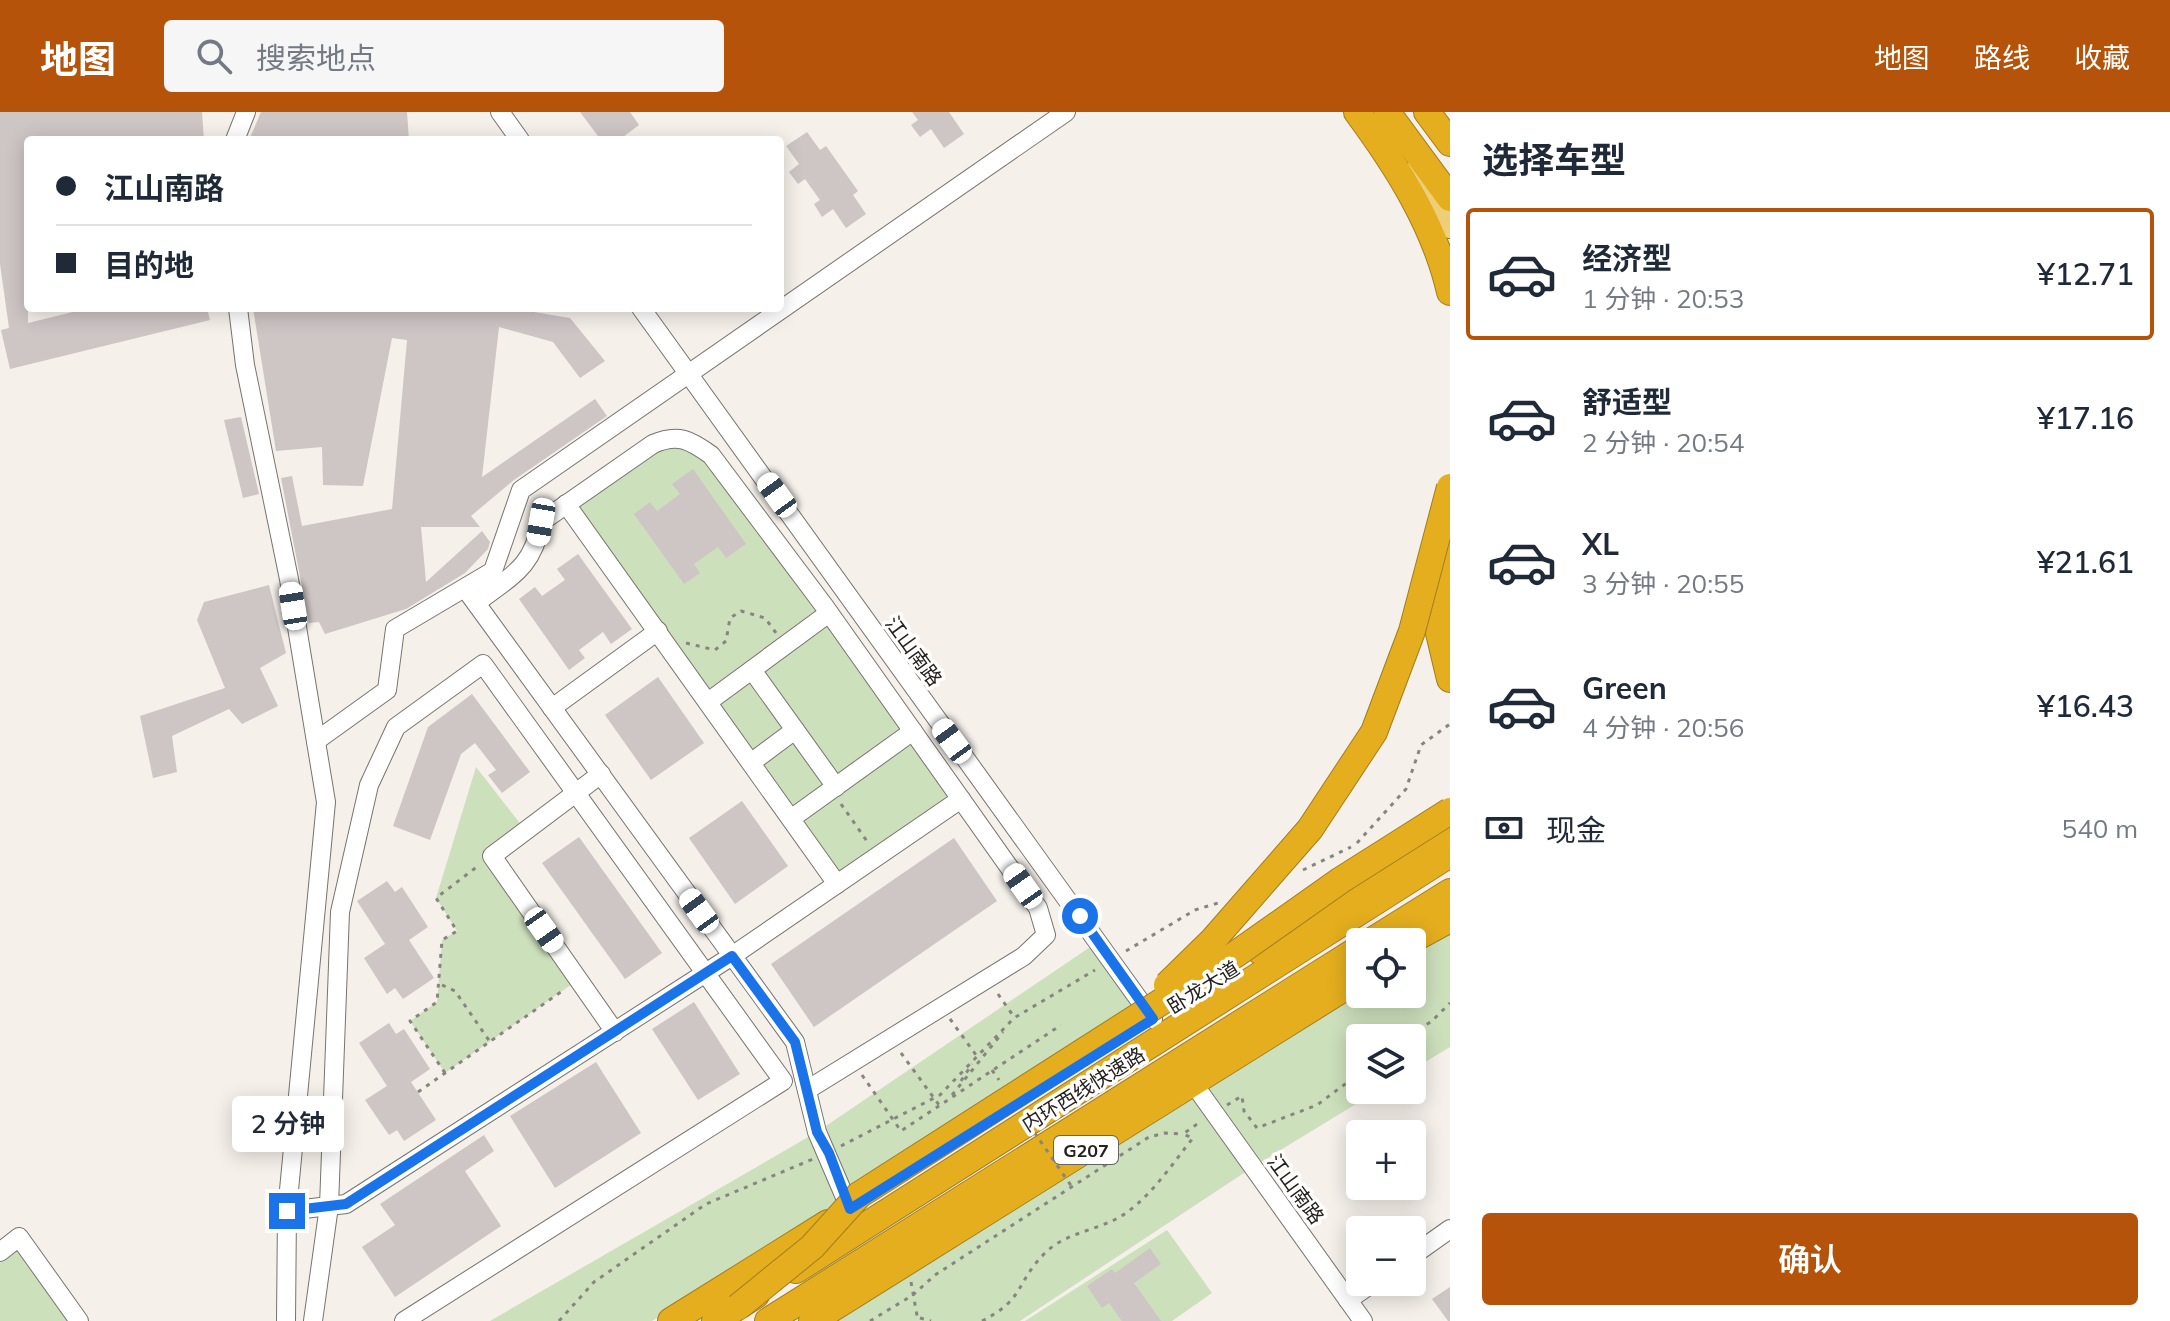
<!DOCTYPE html>
<html lang="zh">
<head>
<meta charset="utf-8">
<style>
	body { margin:0; font-family:Mulish,"Noto Sans SC",sans-serif; background:#f6f6f7; color:#1f2937; height:100vh; display:flex; flex-direction:column; font-size:30px; white-space:nowrap }
	* { box-sizing:border-box; margin:0 }
	p { font-size:26px; color:#747a83 }
	.icon { flex:none; width:44px; height:44px; fill:none; stroke:currentColor; stroke-width:2; stroke-linecap:round; stroke-linejoin:round }
	.map { position:relative; flex:1; overflow:hidden }
	.drawer { display:flex; flex-direction:column; background:#fff; width:720px }
	.drawer>* { flex:none }
	.hud { position:absolute; left:24px; top:24px; width:760px; height:176px; border-radius:8px; box-shadow:0 4px 20px #0003; display:grid; align-content:center; height:176px; padding:0 32px; background:#fff }
	.buttons { position:absolute; left:1346px; top:816px; display:grid; gap:16px }
	.buttons a { display:grid; place-items:center; width:80px; height:80px; border-radius:8px; background:#fff; box-shadow:0 4px 20px #0003; font-size:40px }
	.end { position:absolute; width:36px; height:36px; margin:-18px; border:10px solid #1a73e8; background:#fff; box-shadow:0 0 0 4px #fff }
	.from { border-radius:50% }
	.bubble { position:absolute; height:56px; border-radius:8px; background:#fff; box-shadow:0 4px 20px #0003; font-size:26px; font-weight:600; line-height:56px; text-align:center }
	.car { position:absolute; width:24px; height:48px; margin:-24px -12px; border-radius:10px; box-shadow:0 0 6px 2px #0007; background:linear-gradient(#fff 24%,#345 0 40%,#fff 0 76%,#345 0 86%,#fff 0) }
	.hud b { display:flex; align-items:center; gap:28px; height:76px; font-size:30px }
	.hud b+b { border-top:2px solid #e0e1e3 }
	.hud i { width:20px; height:20px; background:#1f2937 }
	ul { padding:0; list-style:none }
	li { display:flex; align-items:center; gap:24px; height:132px; margin:0 16px 12px; padding:0 16px; border:4px solid transparent; border-radius:8px }
	li div { flex:1 }
	li b { display:block; font-size:30px }
	li em { font-style:normal; font-weight:600 }
	li.current { border-color:#b45309 }
	li>.icon { width:72px; height:72px; stroke-width:1.5 }
	h2 { padding:0 32px; font-size:36px; line-height:96px }
	.pay { display:flex; align-items:center; gap:20px; height:88px; padding:0 32px; font-size:30px }
	.pay p { margin-inline-start:auto }
	.action { display:flex; gap:16px; margin-top:auto; padding:16px 32px }
	.action a { flex:1; height:92px; border-radius:8px; background:#b45309; color:#fff; font-size:32px; font-weight:600; line-height:92px; text-align:center }
	header { display:flex; align-items:center; gap:48px; box-sizing:border-box; height:112px; padding:0 40px; background:#b45309; color:#fff }
	header strong { font-size:38px }
	nav { display:flex; gap:44px; margin-inline-start:auto; font-size:28px }
	.search { width:560px; height:72px; background:#f6f6f7; display:flex; align-items:center; gap:20px; box-sizing:border-box; padding:0 28px; border-radius:8px; color:#747a83; font-size:30px }
	main { display:flex; flex:1; min-height:0 }
	.map>svg:first-child { display:block }
</style>
</head>
<body>
<header>
<strong>地图</strong>
<div class="search"><svg class="icon" aria-label="search" viewBox="0 0 24 24"><circle cx="10" cy="10" r="6"/><path d="M15 15l6 6"/></svg>搜索地点</div>
<nav><a>地图</a><a>路线</a><a>收藏</a></nav>
</header>
<main>
<div class="map">
<svg width="1450" height="1209" viewBox="0 0 1450 1209">
	<rect width="100%" height="100%" fill="#f5f0ea"/>
	<g fill="#cde0bc">
		<path d="M688,326L961,687L837,772L566,392L653,332Z"/>
		<path d="M476,655L526,719L492,744L578,868L445,961L410,909L437,890L442,828L457,819L436,786Z"/>
		<path d="M1450,810V935L1412,958V926H1360V978H1379L1253,1055L1020,1209H812L1360,866V882H1412V834Z"/>
		<path d="M1099,829L1153,907L652,1209H490L817,1020Z"/>
		<path d="M1167,1118L1212,1181L1172,1209H1025Z"/>
		<path d="M19,1125L79,1209H0V1140Z"/>
	</g>
	<g fill="#cec5c5">
		<path d="M0,0H202L204,28H28V211L89,196H207L210,208L10,257L1,218L9,216L0,152Z"/>
		<path d="M261,0H407L409,28H249Z"/>
		<path d="M580,0H630L639,13L619,28H601Z"/>
		<path d="M912,0H949L964,22L944,36L931,17L920,25L911,13L918,8Z"/>
		<path d="M807,20L820,38L826,34L858,79L853,83L866,102L846,116L833,97L822,105L814,92L820,88L805,67L798,72L789,60L799,52L786,34Z"/>
		<path d="M253,196H510L570,206L605,249L580,266L553,230L499,215L482,365L595,287L607,304L514,368L471,404L480,415H421L426,470L482,419L490,430L488,437L465,461L406,497L325,522L319,510L309,511L281,366L292,364L302,414L392,397L407,228L392,226L363,374L323,373L322,335L276,339Z"/>
		<path d="M241,305L259,382L243,386L224,308Z"/>
		<path d="M693,357L746,432L726,446L718,435L694,452L700,461L684,472L634,402L650,390L657,399L680,382L672,372Z"/>
		<path d="M578,442L632,517L611,532L603,520L579,538L585,546L569,558L519,487L535,475L542,484L565,468L557,457Z"/>
		<path d="M269,473L286,541L260,556L278,594L242,612L229,597L172,624L177,660L153,666L140,604L225,576L197,508L204,490Z"/>
		<path d="M658,565L704,631L651,668L605,603Z"/>
		<path d="M472,582L530,660L502,681L488,663L496,658L475,631L461,642L430,728L393,714L428,615Z"/>
		<path d="M742,689L788,754L735,792L689,726Z"/>
		<path d="M579,725L662,841L625,867L542,751Z"/>
		<path d="M954,726L997,789L814,915L771,852Z"/>
		<path d="M387,769L395,780L402,775L428,815L409,828L434,866L403,887L395,876L387,882L364,846L385,832L357,789Z"/>
		<path d="M694,890L740,962L698,988L652,917Z"/>
		<path d="M389,911L396,922L404,917L430,957L411,970L436,1008L404,1029L397,1018L389,1023L365,988L387,974L359,931Z"/>
		<path d="M596,950L641,1021L555,1076L510,1004Z"/>
		<path d="M484,1023L494,1039L465,1059L501,1114L395,1185L362,1135L395,1113L380,1092Z"/>
		<path d="M1150,1136L1161,1152L1134,1171L1161,1209H1122L1109,1191L1102,1196L1087,1174L1112,1157L1115,1161Z"/>
		<path d="M1450,1175V1209H1448L1432,1187Z"/>
	</g>
	<g fill="none" stroke-linecap="round" stroke-linejoin="round">
		<defs>
			<g id="minor">
				<path d="M500,0L520,28"/>
				<path d="M235,28L246,0"/>
				<path d="M238,196L245,253L289,467L326,690L287,1099L286,1209"/>
				<path d="M641,196L1153,907"/>
				<path d="M566,392L837,772"/>
				<path d="M470,483L795,930L817,1020L850,1097"/>
				<path d="M476,491C511,464 533,456 541,410L653,332C678,321 690,328 711,343L825,495L1038,796L1046,823L1024,844L807,978"/>
				<path d="M752,558L836,675"/>
				<path d="M708,590L829,501"/>
				<path d="M552,596L658,519"/>
				<path d="M316,629L387,578L395,517L493,459L521,378L1066,0"/>
				<path d="M752,650L795,618"/>
				<path d="M601,662L492,744L615,920"/>
				<path d="M792,706L913,619"/>
				<path d="M1193,971L1363,1209"/>
				<path d="M287,1099L346,1092L732,844L961,687"/>
				<path d="M0,1140L19,1125L79,1209"/>
				<path d="M1412,1144L1450,1117"/>
				<path d="M1348,1188L1374,1170"/>
				<path d="M313,1209L329,1094L340,800L369,673L396,615L483,552L783,969L404,1209"/>
			</g>
			<path id="major" d="M1410,62L1450,115"/>
			<g id="highway">
				<path d="M1357,0C1397,54 1435,114 1450,180"/>
				<path d="M1387,0L1450,86"/>
				<path d="M1427,0L1450,31"/>
				<path d="M1443,434L1439,521L1450,567"/>
				<path d="M1370,830L1450,780"/>
				<path d="M1408,830L1450,807"/>
				<path d="M1260,839L1450,719"/>
				<path d="M796,1158L1450,742"/>
				<path d="M671,1209L828,1111"/>
				<path d="M715,1209L756,1183"/>
				<path d="M768,1209L1360,836"/>
				<path d="M812,1209L1360,866"/>
			</g>
		</defs>
		<use href="#minor" stroke="#78736e" stroke-width="20"/>
		<use href="#major" stroke="#a17d1f" stroke-width="24"/>
		<use href="#highway" stroke="#a17d1f" stroke-width="28"/>
		<g stroke="#888581" stroke-width="3" stroke-dasharray="4 6" stroke-linecap="butt">
			<path d="M686,531L715,538L726,529L730,506L741,499L765,506L776,521"/>
			<path d="M841,692L869,732"/>
			<path d="M1357,731L1406,677L1421,633L1450,612"/>
			<path d="M1303,758L1351,735"/>
			<path d="M1126,839L1195,798L1218,791"/>
			<path d="M442,873L455,879L490,930"/>
			<path d="M998,882L1014,905"/>
			<path d="M950,907L976,943"/>
			<path d="M1400,926L1431,910L1450,891"/>
			<path d="M901,941L939,993"/>
			<path d="M445,961L410,909L437,890L442,828L457,819L436,786L478,754"/>
			<path d="M862,963L901,1019L1061,913"/>
			<path d="M961,969L972,952"/>
			<path d="M418,980L565,877"/>
			<path d="M952,983L1003,920"/>
			<path d="M1227,993L1242,984L1244,999L1257,1016L1317,993L1360,961"/>
			<path d="M841,1034L940,983L1014,906L1095,858"/>
			<path d="M911,1170L918,1209"/>
			<path d="M920,1206L931,1209"/>
			<path d="M559,1209L594,1170L706,1092L813,1047"/>
			<path d="M870,1209L913,1183L935,1163L1149,1025L1165,1021L1183,1022"/>
			<path d="M982,1209C1025,1187 1015,1172 1044,1142C1063,1122 1093,1119 1116,1107C1147,1091 1172,1052 1193,1026L1183,1022L1200,1010"/>
		</g>
		<use href="#minor" stroke="#fff" stroke-width="18"/>
		<use href="#major" stroke="#efce78" stroke-width="22"/>
		<use href="#highway" stroke="#e4ae1e" stroke-width="26"/>
		<defs>
			<g id="highway-bridge">
				<path d="M1167,873L1213,828L1310,717L1374,620L1412,519L1450,375"/>
				<path d="M738,1195L812,1135L859,1083L1236,842L1341,768L1450,699"/>
			</g>
		</defs>
		<use href="#highway-bridge" stroke="#a17d1f" stroke-width="28" stroke-linecap="butt"/>
		<g stroke="#888581" stroke-width="3" stroke-dasharray="4 6" stroke-linecap="butt">
			<path d="M992,958L999,968"/>
			<path d="M1023,1004L1072,1075"/>
		</g>
		<use href="#highway-bridge" stroke="#e4ae1e" stroke-width="26"/>
	</g>
	<g fill="none" stroke-linecap="round" stroke-linejoin="round">
		<path stroke="#1a73e8" stroke-width="10" d="M287,1099L346,1092L732,844L795,930L817,1020L829,1041L850,1097L1153,907L1080,804"/>
	</g>
	<g text-anchor="middle" dominant-baseline="central" stroke-width="7" stroke-linejoin="round" paint-order="stroke">
		<rect fill="#fffefd" stroke="#666462" stroke-width="2" x="1054" y="1024" width="64" height="28" rx="6"/>
		<g font-size="18" font-weight="bold" fill="#242220">
			<text x="1086" y="1038">G207</text>
		</g>
		<g font-size="20" fill="#242220" stroke="#fffefd">
			<text transform="translate(914 539) rotate(54)">江山南路</text>
			<text transform="translate(1203 875) rotate(-32)">卧龙大道</text>
			<text transform="translate(1083 977) rotate(-32)">内环西线快速路</text>
			<text transform="translate(1296 1077) rotate(54)">江山南路</text>
		</g>
	</g>
</svg>
<div class="buttons">
<a><svg class="icon" aria-label="locate" viewBox="0 0 24 24"><circle cx="12" cy="12" r="6"/><path d="M12 2v4M12 18v4M2 12h4M18 12h4"/></svg></a>
<a><svg class="icon" aria-label="layers" viewBox="0 0 24 24"><path d="M12 4l9 5-9 5-9-5zM3 14l9 5 9-5"/></svg></a>
<a>+</a>
<a>−</a>
</div>
<i class="end from" style="left:1080px;top:804px"></i>
<i class="end" style="left:287px;top:1099px"></i>
<div class="bubble" style="left:232px;top:984px;width:112px">2 分钟</div>
<i class="car" style="left:777px;top:383px;rotate:324deg"></i>
<i class="car" style="left:541px;top:410px;rotate:190deg"></i>
<i class="car" style="left:293px;top:494px;rotate:351deg"></i>
<i class="car" style="left:952px;top:629px;rotate:324deg"></i>
<i class="car" style="left:1023px;top:774px;rotate:325deg"></i>
<i class="car" style="left:699px;top:799px;rotate:324deg"></i>
<i class="car" style="left:544px;top:818px;rotate:145deg"></i>
<div class="hud">
<b><i class="from"></i>江山南路</b>
<b><i></i>目的地</b>
</div>
</div>
<section class="drawer">
<h2>选择车型</h2>
<ul>
<li class="current"><svg class="icon" aria-label="car" viewBox="0 0 24 24"><path d="M5 17H2v-5l4-1 3-4h7l3 4 3 1v5h-3M9 17h6M6 11h13"/><circle cx="7" cy="17" r="2"/><circle cx="17" cy="17" r="2"/></svg><div><b>经济型</b><p>1 分钟 · 20:53</p></div><em>¥12.71</em></li>
<li><svg class="icon" aria-label="car" viewBox="0 0 24 24"><path d="M5 17H2v-5l4-1 3-4h7l3 4 3 1v5h-3M9 17h6M6 11h13"/><circle cx="7" cy="17" r="2"/><circle cx="17" cy="17" r="2"/></svg><div><b>舒适型</b><p>2 分钟 · 20:54</p></div><em>¥17.16</em></li>
<li><svg class="icon" aria-label="car" viewBox="0 0 24 24"><path d="M5 17H2v-5l4-1 3-4h7l3 4 3 1v5h-3M9 17h6M6 11h13"/><circle cx="7" cy="17" r="2"/><circle cx="17" cy="17" r="2"/></svg><div><b>XL</b><p>3 分钟 · 20:55</p></div><em>¥21.61</em></li>
<li><svg class="icon" aria-label="car" viewBox="0 0 24 24"><path d="M5 17H2v-5l4-1 3-4h7l3 4 3 1v5h-3M9 17h6M6 11h13"/><circle cx="7" cy="17" r="2"/><circle cx="17" cy="17" r="2"/></svg><div><b>Green</b><p>4 分钟 · 20:56</p></div><em>¥16.43</em></li>
</ul>
<div class="pay"><svg class="icon" aria-label="cash" viewBox="0 0 24 24"><path d="M3 7h18v10H3z"/><circle cx="12" cy="12" r="2"/></svg>现金<p>540 m</p></div>
<div class="action"><a>确认</a></div>
</section>
</main>
</body>
</html>
